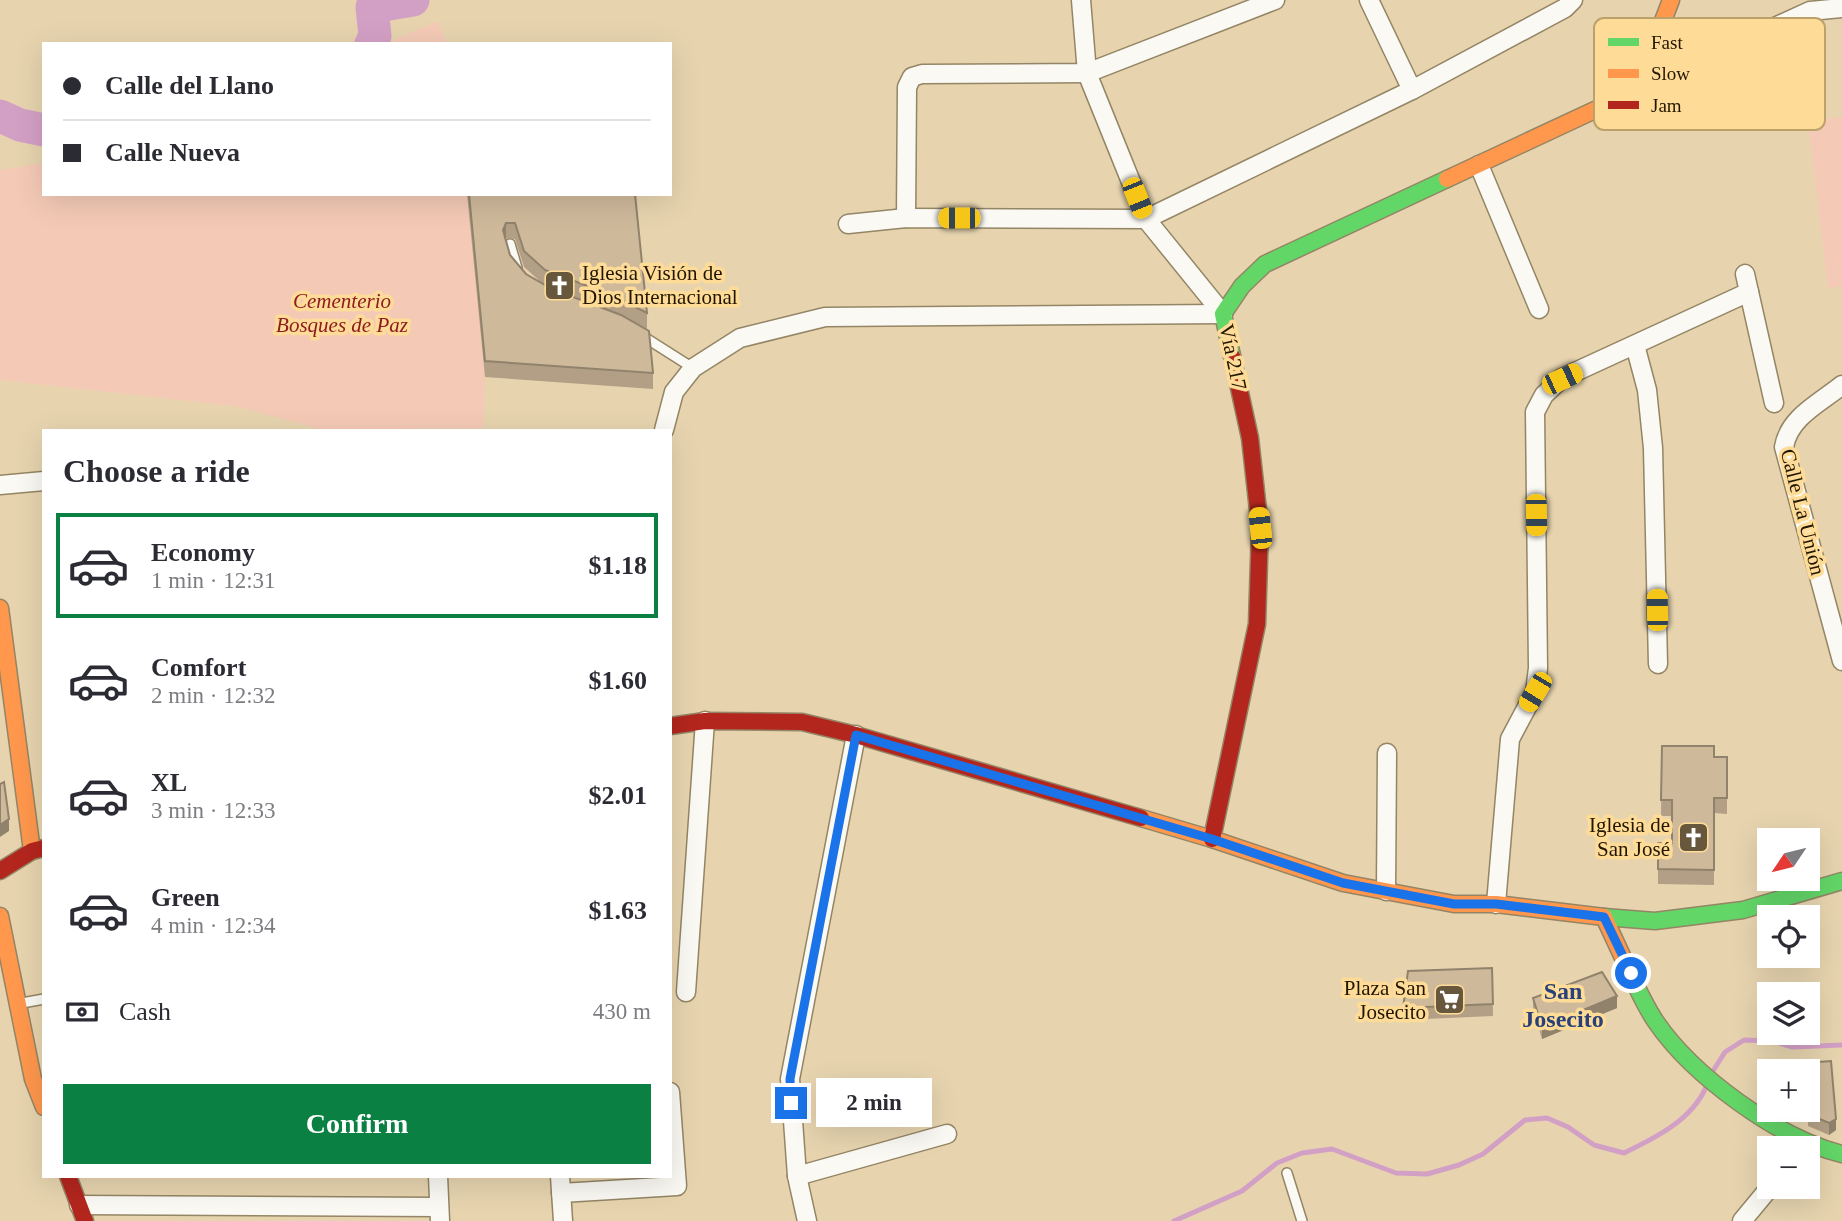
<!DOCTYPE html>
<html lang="en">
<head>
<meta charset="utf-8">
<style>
	body { margin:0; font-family:Georgia,serif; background:#f7f7f7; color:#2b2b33; height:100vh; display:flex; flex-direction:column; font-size:26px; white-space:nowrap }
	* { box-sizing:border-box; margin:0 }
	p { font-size:23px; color:#7c7c81 }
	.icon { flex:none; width:38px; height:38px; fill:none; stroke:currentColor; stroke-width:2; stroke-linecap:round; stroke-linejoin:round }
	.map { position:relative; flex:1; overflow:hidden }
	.details { position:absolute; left:42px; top:429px; width:630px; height:749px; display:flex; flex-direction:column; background:#fff; border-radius:0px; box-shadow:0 7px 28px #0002 }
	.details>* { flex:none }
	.guide { position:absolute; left:42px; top:42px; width:630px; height:154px; border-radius:0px; box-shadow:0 7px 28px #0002; display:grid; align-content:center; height:154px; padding:0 21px; background:#fff }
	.needle { width:46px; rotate:235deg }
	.buttons { position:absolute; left:1757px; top:828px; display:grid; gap:14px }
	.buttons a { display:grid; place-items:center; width:63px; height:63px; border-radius:0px; background:#fff; box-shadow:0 7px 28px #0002; font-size:35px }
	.end { position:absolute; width:32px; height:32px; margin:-16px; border:9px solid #1a73e8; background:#fff; box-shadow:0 0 0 4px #fff }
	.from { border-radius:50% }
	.bubble { position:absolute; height:49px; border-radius:0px; background:#fff; box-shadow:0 7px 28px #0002; font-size:23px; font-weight:700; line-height:49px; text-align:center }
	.car { position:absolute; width:21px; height:42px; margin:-21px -10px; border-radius:9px; box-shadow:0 0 5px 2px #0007; background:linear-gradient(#f5c518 24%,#345 0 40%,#f5c518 0 76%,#345 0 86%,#f5c518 0) }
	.guide b { display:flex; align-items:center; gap:24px; height:66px; font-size:26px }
	.guide b+b { border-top:2px solid #e1e1e2 }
	.guide i { width:18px; height:18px; background:#2b2b33 }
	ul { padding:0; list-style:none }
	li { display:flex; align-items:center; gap:21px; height:105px; margin:0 14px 10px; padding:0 7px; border:4px solid transparent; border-radius:0px }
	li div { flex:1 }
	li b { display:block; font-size:26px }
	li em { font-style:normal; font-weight:700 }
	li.active { border-color:#0b8043 }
	li>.icon { width:63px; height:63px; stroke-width:1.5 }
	h2 { padding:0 21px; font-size:32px; line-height:84px }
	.pay { display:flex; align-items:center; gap:18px; height:77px; padding:0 21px; font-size:26px }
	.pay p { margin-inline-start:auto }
	.primary-button { display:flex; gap:14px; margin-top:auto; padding:14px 21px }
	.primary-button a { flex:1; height:80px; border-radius:0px; background:#0b8043; color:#fff; font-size:28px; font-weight:700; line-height:80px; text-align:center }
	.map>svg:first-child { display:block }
</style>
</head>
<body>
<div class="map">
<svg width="1842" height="1221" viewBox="0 0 1842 1221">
	<rect width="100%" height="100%" fill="#e7d4af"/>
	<g fill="#f4cab6">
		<path d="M438,21L447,44H391L394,40Z"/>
		<path d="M1842,117V286L1828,288L1808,121Z"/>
		<path d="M44,163V194H467L485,377L483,428L324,430L234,406L0,380V170Z"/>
	</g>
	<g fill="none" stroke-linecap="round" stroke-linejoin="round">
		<g stroke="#d3a0c5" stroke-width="5">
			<path d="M1713,1071L1725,1052L1744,1040L1773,1041L1792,1047L1842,1045"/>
			<path d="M1174,1221L1242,1191L1277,1163L1302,1153L1332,1149L1396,1173L1427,1174L1459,1165L1483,1154L1525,1120L1547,1118L1568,1127L1594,1145L1624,1153C1655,1138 1692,1120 1706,1087"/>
		</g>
		<g stroke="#d3a0c5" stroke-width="33">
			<path d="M371,44L375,36L372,7L413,0"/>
			<path d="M0,116L20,125L44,130"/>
		</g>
		<defs>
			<g id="lane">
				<path d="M510,244L517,268"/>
				<path d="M641,335L693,368"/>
				<path d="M22,1003L44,999"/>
				<path d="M1287,1173L1302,1221"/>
			</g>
			<g id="street">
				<path d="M1081,0L1087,73L1146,219L1223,314"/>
				<path d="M1369,0L1412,90"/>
				<path d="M1641,78L1721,76L1751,57L1766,31L1810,11L1842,8"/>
				<path d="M1479,165L1539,309"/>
				<path d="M906,218L907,87L912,77L922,74L1087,73L1275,0"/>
				<path d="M848,224L906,218L1146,219L1412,90L1565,8L1573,0"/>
				<path d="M1745,274L1774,403"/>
				<path d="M1635,345L1647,390L1653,448L1658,664"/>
				<path d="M1842,385C1820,403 1789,417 1784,447L1842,661"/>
				<path d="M664,430L674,392L693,368L740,338L825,317L1223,314"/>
				<path d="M0,485L44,481"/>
				<path d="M1386,891L1387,753"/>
				<path d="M1496,904L1510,739L1535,692L1538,668L1535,412L1544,395L1562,378L1749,292"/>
				<path d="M686,992L705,721"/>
				<path d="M438,1176L440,1221"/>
				<path d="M560,1176L563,1221"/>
				<path d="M797,1176L947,1134"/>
				<path d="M561,1193L677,1186L670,1092"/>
				<path d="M79,1205L439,1207"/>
				<path d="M807,1221L797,1176L790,1079L856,735"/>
				<path d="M1742,1221L1771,1186"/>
			</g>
			<g id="fast">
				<path d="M1232,356L1223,314L1242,286L1265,264L1447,179"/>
				<path d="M1604,917L1655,921L1743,910L1842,881"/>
				<path d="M1624,960C1634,981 1643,1003 1656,1022C1693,1076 1779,1139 1842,1154"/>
			</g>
			<g id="slow">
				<path d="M1447,179L1627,95L1641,78L1671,0"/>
				<path d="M0,608L32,851"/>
				<path d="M1141,818L1212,839L1343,883L1454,904H1496L1604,917L1624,960"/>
				<path d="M0,916L33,1079L44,1107"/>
			</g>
			<g id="jam">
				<path d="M670,726L705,721L802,722L856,735L1141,818"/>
				<path d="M1212,839L1257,624L1260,528L1250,438L1232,356"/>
				<path d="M0,871L32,851L44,848"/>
				<path d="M68,1176L85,1221"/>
			</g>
		</defs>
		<use href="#lane" stroke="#938565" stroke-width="12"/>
		<use href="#street" stroke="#938565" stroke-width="21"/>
		<use href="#fast" stroke="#938565" stroke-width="19"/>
		<use href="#slow" stroke="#938565" stroke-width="19"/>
		<use href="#jam" stroke="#938565" stroke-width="19"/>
		<use href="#lane" stroke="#fbf9f3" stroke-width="9"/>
		<use href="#street" stroke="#fbf9f3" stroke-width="18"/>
		<use href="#fast" stroke="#63d668" stroke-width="16"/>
		<use href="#slow" stroke="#ff974d" stroke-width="16"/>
		<use href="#jam" stroke="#b3261e" stroke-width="16"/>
	</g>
	<g fill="#b29f85" fill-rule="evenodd">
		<path d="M467,194H635L647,313V329L632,321L653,373V389L485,377ZM506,238L515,239L524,267L543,284L526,274L510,255ZM548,286L616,313L552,289Z"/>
		<path d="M1662,746L1714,757H1727V814L1714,813V885L1658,884V843H1672V816H1661Z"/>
		<path d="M1492,968L1493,1016L1403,1020V1008Z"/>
		<path d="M1533,998L1617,1008L1542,1039L1533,1009Z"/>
		<path d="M1808,1071L1836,1130L1829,1135L1808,1126Z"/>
	</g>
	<g fill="#91826c">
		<path d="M506,223V238L503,245V230Z"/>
		<path d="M9,819V831L0,837V825Z"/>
		<path d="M1617,996V1008L1542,1039V1027Z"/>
		<path d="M1836,1119V1130L1829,1135V1123Z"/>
	</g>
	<g fill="#cfb99b" stroke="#91826c" stroke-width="2">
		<path d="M469,194H635L647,313L614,296L545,270L524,251L515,223H506L503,230L510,255L526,274L552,289L621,315L649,331L653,373L485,361Z"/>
		<path d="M1662,746H1714V757H1727V798H1714V870L1658,869V843H1672V800H1661Z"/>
		<path d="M4,782L9,819L0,825V784Z"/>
		<path d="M1492,968L1493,1004L1403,1008L1408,971Z"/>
		<path d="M1602,972L1617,996L1542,1027L1533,998Z"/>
		<path d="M1831,1061L1836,1119L1829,1123L1808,1114V1071H1806V1063Z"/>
	</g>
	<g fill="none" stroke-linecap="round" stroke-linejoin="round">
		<path stroke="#1a73e8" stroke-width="9" d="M791,1103L790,1079L856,735L1212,839L1343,883L1454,904H1496L1604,917L1631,973"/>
	</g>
	<defs>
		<symbol id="church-square" viewBox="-11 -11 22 22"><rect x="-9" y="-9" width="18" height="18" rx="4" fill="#67583d" stroke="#fedc98"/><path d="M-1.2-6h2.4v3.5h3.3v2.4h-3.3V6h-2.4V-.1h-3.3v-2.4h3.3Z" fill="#fff"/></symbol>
		<symbol id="supermarket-square" viewBox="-11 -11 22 22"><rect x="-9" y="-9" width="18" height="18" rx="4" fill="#67583d" stroke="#fedc98"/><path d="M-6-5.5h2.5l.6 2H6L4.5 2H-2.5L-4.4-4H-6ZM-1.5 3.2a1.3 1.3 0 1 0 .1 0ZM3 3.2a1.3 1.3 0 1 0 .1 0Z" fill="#fff"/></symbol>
	</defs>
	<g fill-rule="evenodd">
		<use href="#church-square" x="542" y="268" width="35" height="35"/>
		<use href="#church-square" x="1676" y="820" width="35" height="35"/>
		<use href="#supermarket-square" x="1432" y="982" width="35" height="35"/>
	</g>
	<g text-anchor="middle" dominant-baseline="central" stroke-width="7" stroke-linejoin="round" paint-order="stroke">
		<g font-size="21" fill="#221600" stroke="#fedc98" text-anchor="end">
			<text x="582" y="273" text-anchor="start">Iglesia Visión de<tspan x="582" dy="24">Dios Internacional</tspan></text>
			<text x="1670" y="825">Iglesia de<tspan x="1670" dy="24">San José</tspan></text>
			<text x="1426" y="988">Plaza San<tspan x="1426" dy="24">Josecito</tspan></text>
		</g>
		<g font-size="21" font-style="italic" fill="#8f1c22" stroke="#fedc98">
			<text x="342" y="301">Cementerio<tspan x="342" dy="24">Bosques de Paz</tspan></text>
		</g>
		<g font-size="21" fill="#221600" stroke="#fedc98">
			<text transform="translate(1233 357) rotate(78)">Vía 217</text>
			<text transform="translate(1803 512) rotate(76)">Calle La Unión</text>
		</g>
		<g font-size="24" font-weight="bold" fill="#284179" stroke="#fedc98">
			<text x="1563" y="991">San<tspan x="1563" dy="28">Josecito</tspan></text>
		</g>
	</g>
	<rect x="1594" y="18" width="231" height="112" rx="10" fill="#fedc98" stroke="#bca16a" stroke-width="2"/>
	<rect x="1608" y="38" width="31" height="8" fill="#63d668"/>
	<rect x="1608" y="69" width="31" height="9" fill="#ff974d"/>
	<rect x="1608" y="101" width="31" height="8" fill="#b3261e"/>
	<g font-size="19" fill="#221600">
		<text x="1651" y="49">Fast</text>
		<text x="1651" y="80">Slow</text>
		<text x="1651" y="112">Jam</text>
	</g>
</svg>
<div class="buttons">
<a><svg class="needle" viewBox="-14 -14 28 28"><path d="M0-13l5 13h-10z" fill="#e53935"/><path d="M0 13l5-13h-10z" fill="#7c7c81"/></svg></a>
<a><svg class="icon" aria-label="locate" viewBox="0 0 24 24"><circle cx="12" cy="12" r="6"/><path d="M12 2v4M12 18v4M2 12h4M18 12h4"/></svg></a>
<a><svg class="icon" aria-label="layers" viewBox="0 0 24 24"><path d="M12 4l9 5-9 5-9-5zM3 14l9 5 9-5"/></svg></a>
<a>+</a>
<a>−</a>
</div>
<i class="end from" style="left:1631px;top:973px"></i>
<i class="end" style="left:791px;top:1103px"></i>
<div class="bubble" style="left:816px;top:1078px;width:116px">2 min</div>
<i class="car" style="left:1137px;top:198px;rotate:158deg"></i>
<i class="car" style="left:959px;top:218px;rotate:270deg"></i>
<i class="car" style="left:1562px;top:379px;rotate:65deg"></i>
<i class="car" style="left:1536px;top:515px;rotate:179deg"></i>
<i class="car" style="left:1260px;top:528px;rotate:354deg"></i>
<i class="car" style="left:1657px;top:610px;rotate:359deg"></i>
<i class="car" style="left:1535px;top:692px;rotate:211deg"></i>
<div class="guide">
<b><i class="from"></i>Calle del Llano</b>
<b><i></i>Calle Nueva</b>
</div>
<section class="details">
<h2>Choose a ride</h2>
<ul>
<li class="active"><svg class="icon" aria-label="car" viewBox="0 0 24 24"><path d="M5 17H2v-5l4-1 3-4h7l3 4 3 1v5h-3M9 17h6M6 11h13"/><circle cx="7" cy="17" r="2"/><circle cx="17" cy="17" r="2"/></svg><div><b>Economy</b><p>1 min · 12:31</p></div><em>$1.18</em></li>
<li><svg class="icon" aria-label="car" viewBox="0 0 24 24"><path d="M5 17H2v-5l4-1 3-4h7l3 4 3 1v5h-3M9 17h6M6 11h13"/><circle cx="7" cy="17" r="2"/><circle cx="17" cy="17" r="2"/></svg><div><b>Comfort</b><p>2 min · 12:32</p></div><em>$1.60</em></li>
<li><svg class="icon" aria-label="car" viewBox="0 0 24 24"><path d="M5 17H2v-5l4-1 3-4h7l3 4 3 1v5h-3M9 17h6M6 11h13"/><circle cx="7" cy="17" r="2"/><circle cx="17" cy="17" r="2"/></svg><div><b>XL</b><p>3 min · 12:33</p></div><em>$2.01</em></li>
<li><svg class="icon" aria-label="car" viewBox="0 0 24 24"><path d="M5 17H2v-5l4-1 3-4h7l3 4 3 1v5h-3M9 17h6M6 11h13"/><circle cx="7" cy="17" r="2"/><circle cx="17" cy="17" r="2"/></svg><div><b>Green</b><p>4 min · 12:34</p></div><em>$1.63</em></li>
</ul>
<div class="pay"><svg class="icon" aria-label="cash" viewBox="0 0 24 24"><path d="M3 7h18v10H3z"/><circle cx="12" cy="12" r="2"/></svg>Cash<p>430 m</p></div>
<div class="primary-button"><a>Confirm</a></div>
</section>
</div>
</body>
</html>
